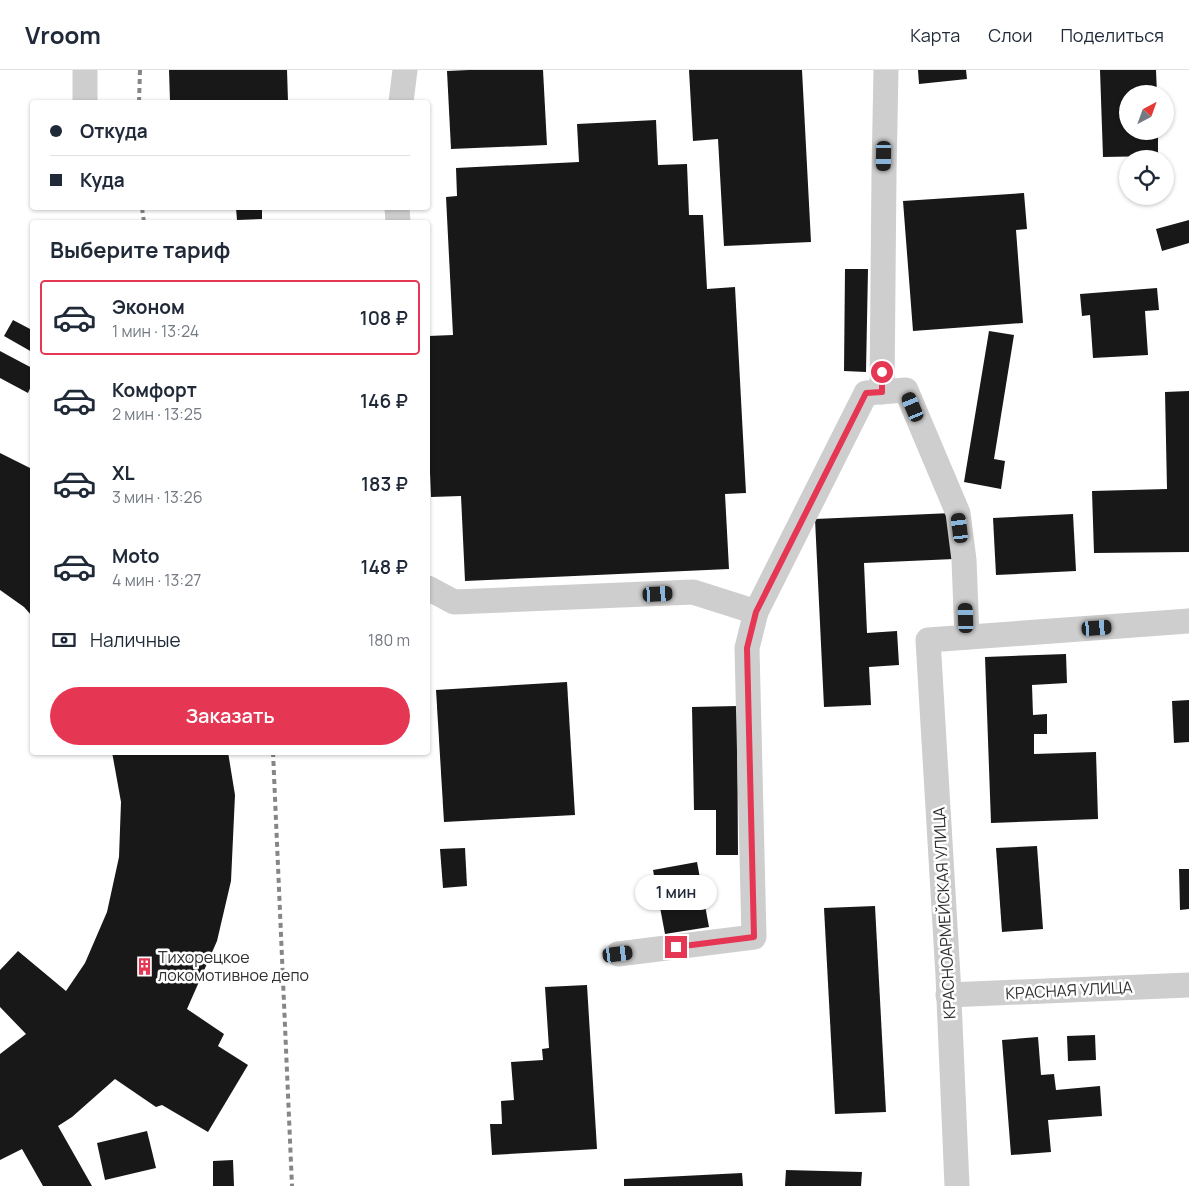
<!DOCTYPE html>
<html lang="ru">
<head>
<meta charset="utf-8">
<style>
	body { margin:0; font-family:Manrope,sans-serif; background:#f6f6f7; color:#1f2937; height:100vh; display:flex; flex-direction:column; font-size:19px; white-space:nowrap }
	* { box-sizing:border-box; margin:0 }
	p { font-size:16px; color:#747a83 }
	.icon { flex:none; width:28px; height:28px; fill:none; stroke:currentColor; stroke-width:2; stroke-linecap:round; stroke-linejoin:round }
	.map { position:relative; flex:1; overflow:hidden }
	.panel { position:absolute; left:30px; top:150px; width:400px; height:535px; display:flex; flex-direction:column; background:#fff; border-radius:5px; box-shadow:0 1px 4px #0004 }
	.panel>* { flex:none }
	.top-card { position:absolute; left:30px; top:30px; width:400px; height:110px; border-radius:5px; box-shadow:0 1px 4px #0004; display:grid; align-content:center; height:110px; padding:0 20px; background:#fff }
	.needle { width:32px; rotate:41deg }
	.fabs { position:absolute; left:1119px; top:15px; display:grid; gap:10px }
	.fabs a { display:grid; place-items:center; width:55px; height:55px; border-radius:50%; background:#fff; box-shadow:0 1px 4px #0004; font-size:25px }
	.end { position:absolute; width:22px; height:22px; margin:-11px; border:6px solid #e53653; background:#fff; box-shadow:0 0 0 2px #fff }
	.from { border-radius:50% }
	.bubble { position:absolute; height:35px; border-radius:18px; background:#fff; box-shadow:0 1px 4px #0004; font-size:16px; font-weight:600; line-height:35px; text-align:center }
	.car { position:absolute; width:15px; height:30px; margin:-15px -8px; border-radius:6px; box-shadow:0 0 4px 1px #0007; background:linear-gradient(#222 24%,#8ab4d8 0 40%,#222 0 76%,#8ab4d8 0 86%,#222 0) }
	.top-card b { display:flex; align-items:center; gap:18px; height:48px; font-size:19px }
	.top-card b+b { border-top:1px solid #e0e1e3 }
	.top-card i { width:12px; height:12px; background:#1f2937 }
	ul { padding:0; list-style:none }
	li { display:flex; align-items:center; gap:15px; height:75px; margin:0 10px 8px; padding:0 10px; border:2px solid transparent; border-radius:5px }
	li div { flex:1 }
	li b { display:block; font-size:19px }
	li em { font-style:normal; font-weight:600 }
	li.active { border-color:#e53653 }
	li>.icon { width:45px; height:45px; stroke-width:1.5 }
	h2 { padding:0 20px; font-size:22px; line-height:60px }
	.pay { display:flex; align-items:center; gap:12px; height:55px; padding:0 20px; font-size:19px }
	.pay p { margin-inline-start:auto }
	.action { display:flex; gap:10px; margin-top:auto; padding:10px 20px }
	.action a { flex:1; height:58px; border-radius:30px; background:#e53653; color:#fff; font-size:20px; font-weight:600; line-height:58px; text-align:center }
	header { display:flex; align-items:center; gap:30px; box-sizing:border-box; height:70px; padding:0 25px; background:#fff; border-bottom:1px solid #e0e1e3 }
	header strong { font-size:24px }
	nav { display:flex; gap:28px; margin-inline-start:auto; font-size:18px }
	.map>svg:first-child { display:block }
</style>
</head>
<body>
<header>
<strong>Vroom</strong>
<nav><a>Карта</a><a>Слои</a><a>Поделиться</a></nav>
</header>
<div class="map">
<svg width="1189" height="1116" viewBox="0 0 1189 1116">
	<rect width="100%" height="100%" fill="#fff"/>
	<g fill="#181818">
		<path d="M169,0H287L288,32H170Z"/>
		<path d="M469,0H543L547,75L451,79L447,1Z"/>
		<path d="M689,0H802L811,172L724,176L718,69L693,71Z"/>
		<path d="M918,0H966L967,9L919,14Z"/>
		<path d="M1100,0H1156L1157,24H1128V61H1158V86L1103,87Z"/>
		<path d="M656,50L658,95L687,94L689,145H703L707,219L735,217L746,423L725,424L729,499L465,511L461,426L431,427L428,353V266L453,265L446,127L457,126L456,98L579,92L577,54Z"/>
		<path d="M1024,123L1027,159L1016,160L1023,253L913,261L903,131Z"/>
		<path d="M236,138H262V149L237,150Z"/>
		<path d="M1189,150V173L1162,181L1156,159Z"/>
		<path d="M845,199H868L866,302L844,301Z"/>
		<path d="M1157,218L1159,240L1145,241L1148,285L1093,288L1090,245L1082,246L1080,224Z"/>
		<path d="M13,250L32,260V282L4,266Z"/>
		<path d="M989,261L1014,265L994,389L1005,391L1001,419L964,412Z"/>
		<path d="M0,281L32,298V314L28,323L0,308Z"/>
		<path d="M1189,321V482L1094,483L1092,421L1167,419L1165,322Z"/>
		<path d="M0,383L32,399V546L24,537L0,520Z"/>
		<path d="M952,443L954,489L864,493L867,563L897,561L899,595L869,597L871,635L824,637L815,449Z"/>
		<path d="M1073,444L1076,501L996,505L993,448Z"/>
		<path d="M1066,584L1067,613L1032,615L1033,645L1047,644V664H1034V684L1096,682L1098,749L991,753L985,587Z"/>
		<path d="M567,612L575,745L444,752L436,620Z"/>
		<path d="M1189,630V672L1174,673L1172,631Z"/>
		<path d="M737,636L738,785H716V740H694L692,637Z"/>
		<path d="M112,682H228L235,725L231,811L217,871L187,939L224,964L218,976L248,995L208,1062L162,1035L156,1037L115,1009L72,1047L58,1056L92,1116H43L22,1079L0,1090V984L26,964L0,937V900L18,881L66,921L85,893L107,842L119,787L121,732Z"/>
		<path d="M1037,776L1043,859L1002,862L996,778Z"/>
		<path d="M465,778L467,816L443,818L440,779Z"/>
		<path d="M697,792L709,857L665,864L653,800Z"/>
		<path d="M1179,799H1189V839L1180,840Z"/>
		<path d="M875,836L886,1042L835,1044L824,838Z"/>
		<path d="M587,915L597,1079L492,1085L490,1054H502L501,1031L514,1030L511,992L543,990L542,979L549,978L545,917Z"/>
		<path d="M1095,965L1096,990L1068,991L1067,966Z"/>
		<path d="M1038,967L1041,1005L1054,1004L1056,1020L1100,1016L1102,1046L1048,1050L1051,1082L1011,1085L1002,970Z"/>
		<path d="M147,1061L156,1098L105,1110L97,1073Z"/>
		<path d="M233,1090L234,1116H213V1091Z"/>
		<path d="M786,1100L862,1102L861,1116H785Z"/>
		<path d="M742,1103L743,1116H624V1109Z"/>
	</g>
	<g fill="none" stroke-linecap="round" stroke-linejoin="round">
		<g stroke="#cecece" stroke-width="25">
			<path d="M85,0V32"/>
			<path d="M401,32L405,0"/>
			<path d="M397,138L398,152"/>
			<path d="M882,322L884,103L886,0"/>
			<path d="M428,518L454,532L693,522L756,542L866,323L906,320L958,443L964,490L967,567"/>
			<path d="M618,884L754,867L747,578L756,542"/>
			<path d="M948,925L1189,915"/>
			<path d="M957,1116L948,906L928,570L1189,551"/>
		</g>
		<g stroke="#868686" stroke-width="4" stroke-dasharray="5 4" stroke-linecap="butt">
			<path d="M139,32L140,0"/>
			<path d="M142,138L144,152"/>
			<path d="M273,682L292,1116"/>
		</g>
	</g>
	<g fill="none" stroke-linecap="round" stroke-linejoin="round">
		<path stroke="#e53653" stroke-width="6" d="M676,877L754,867L747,578L756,542L866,323L882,322V302"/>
	</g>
	<defs>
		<symbol id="building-bare" viewBox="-9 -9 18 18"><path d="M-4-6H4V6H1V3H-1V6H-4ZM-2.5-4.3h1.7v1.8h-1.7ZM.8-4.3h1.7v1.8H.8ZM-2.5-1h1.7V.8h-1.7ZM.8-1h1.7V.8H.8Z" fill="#e53653" stroke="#fff" stroke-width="2.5" paint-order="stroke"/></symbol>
	</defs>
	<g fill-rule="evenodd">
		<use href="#building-bare" x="132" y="884" width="25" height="25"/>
	</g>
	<g text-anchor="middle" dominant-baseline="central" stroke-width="5" stroke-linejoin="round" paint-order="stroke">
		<g font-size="16" fill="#313131" stroke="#fff">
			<text transform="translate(944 843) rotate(-93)">КРАСНОАРМЕЙСКАЯ УЛИЦА</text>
			<text transform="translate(1069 920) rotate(-3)">КРАСНАЯ УЛИЦА</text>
		</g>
		<g font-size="16" fill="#313131" stroke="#fff" text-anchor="start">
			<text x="158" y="887">Тихорецкое<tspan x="158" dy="18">локомотивное депо</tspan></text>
		</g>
	</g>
</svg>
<div class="fabs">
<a><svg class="needle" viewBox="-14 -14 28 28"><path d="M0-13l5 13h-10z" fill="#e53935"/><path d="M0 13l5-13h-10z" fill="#747a83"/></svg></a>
<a><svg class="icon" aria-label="locate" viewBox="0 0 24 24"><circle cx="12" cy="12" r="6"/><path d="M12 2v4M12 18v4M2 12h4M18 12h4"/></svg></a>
</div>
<i class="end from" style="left:882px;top:302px"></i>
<i class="end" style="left:676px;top:877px"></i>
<div class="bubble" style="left:635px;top:805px;width:82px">1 мин</div>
<i class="car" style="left:884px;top:86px;rotate:181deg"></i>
<i class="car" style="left:913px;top:337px;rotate:337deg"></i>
<i class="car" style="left:960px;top:458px;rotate:353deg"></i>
<i class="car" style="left:658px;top:524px;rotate:87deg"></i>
<i class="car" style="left:966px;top:548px;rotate:358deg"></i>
<i class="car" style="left:1097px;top:558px;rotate:86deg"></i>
<i class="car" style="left:618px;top:884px;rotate:83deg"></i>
<div class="top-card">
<b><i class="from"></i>Откуда</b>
<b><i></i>Куда</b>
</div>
<section class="panel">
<h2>Выберите тариф</h2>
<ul>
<li class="active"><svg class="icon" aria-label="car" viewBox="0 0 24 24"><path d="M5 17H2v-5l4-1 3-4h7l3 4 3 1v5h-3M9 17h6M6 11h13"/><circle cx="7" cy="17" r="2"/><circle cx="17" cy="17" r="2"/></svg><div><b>Эконом</b><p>1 мин · 13:24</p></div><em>108 ₽</em></li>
<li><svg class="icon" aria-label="car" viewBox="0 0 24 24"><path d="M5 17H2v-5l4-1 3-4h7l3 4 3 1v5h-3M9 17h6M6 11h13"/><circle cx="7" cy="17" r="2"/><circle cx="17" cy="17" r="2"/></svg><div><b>Комфорт</b><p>2 мин · 13:25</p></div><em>146 ₽</em></li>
<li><svg class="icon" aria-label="car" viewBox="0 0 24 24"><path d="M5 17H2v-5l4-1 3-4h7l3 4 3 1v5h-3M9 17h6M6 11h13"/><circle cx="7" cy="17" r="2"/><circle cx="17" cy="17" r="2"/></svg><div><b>XL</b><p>3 мин · 13:26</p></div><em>183 ₽</em></li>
<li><svg class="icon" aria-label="car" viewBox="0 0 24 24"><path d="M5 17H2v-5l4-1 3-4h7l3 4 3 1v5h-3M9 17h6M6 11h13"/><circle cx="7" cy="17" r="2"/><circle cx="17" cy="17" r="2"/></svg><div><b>Moto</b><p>4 мин · 13:27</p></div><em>148 ₽</em></li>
</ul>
<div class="pay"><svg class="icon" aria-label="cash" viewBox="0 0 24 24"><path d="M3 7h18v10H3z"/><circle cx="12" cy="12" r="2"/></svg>Наличные<p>180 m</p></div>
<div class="action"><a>Заказать</a></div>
</section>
</div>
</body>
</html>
